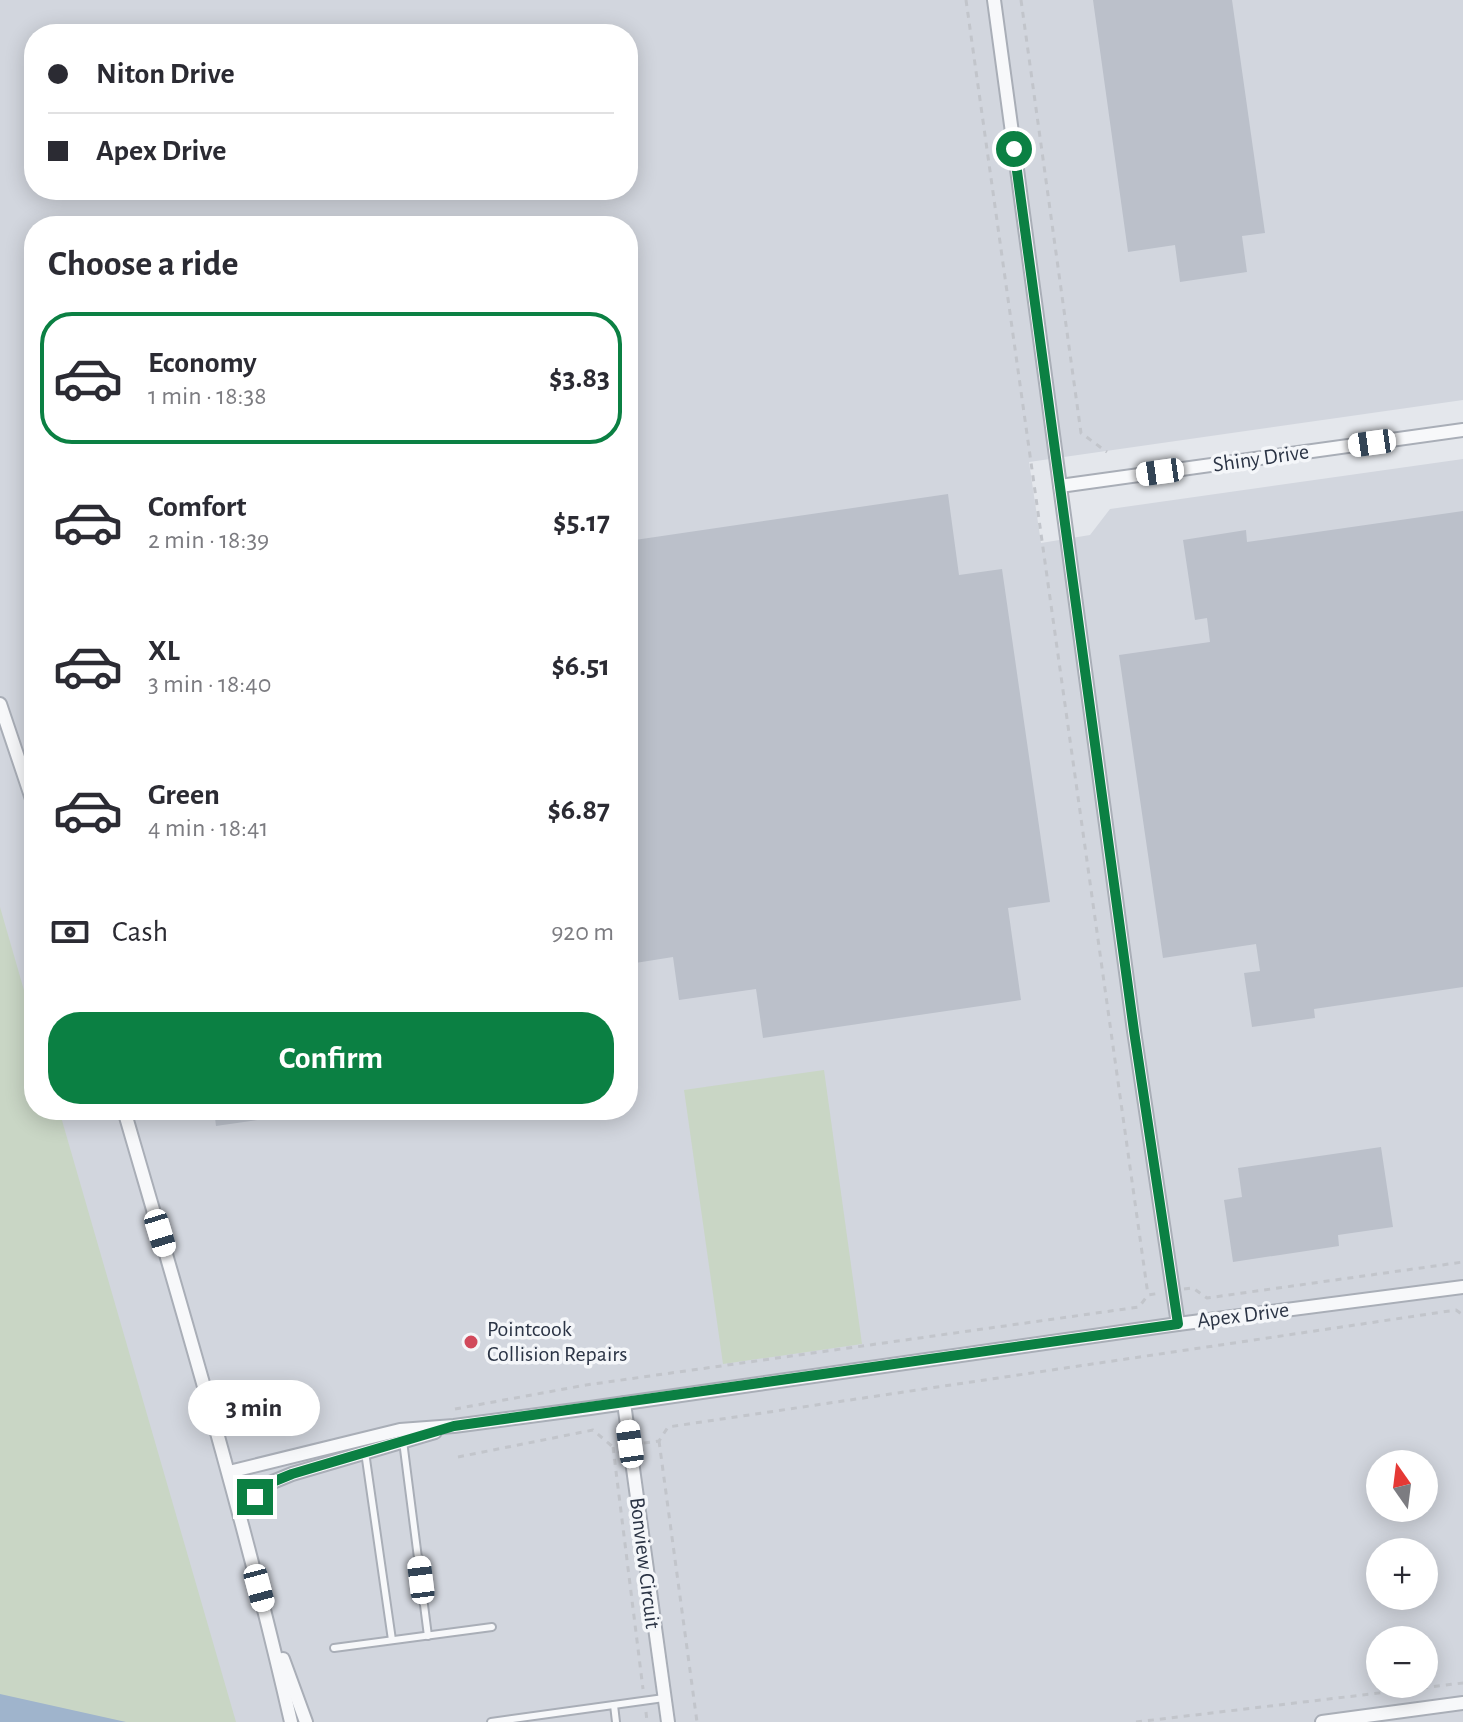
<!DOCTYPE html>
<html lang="en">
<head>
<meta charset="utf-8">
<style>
	body { margin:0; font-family:"Alegreya Sans",sans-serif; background:#f7f7f7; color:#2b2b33; height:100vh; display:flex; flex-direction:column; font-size:30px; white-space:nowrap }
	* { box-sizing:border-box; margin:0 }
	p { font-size:26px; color:#7c7c81 }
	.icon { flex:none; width:44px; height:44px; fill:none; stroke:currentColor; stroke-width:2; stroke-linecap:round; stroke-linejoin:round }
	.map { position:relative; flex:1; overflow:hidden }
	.sheet { position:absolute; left:24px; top:216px; width:614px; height:904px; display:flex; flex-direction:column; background:#fff; border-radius:32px; box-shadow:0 4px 20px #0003 }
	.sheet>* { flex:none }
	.guide { position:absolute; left:24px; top:24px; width:614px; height:176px; border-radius:32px; box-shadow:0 4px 20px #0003; display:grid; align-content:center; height:176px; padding:0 24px; background:#fff }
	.needle { width:52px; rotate:346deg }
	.tools { position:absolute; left:1366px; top:1450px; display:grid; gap:16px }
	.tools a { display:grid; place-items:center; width:72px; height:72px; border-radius:50%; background:#fff; box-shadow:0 4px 20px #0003; font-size:40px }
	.end { position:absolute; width:36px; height:36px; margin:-18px; border:10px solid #0b8043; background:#fff; box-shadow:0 0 0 4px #fff }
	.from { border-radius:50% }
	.bubble { position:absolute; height:56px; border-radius:28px; background:#fff; box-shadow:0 4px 20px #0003; font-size:26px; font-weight:600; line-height:56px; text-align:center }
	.car { position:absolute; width:24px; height:48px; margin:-24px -12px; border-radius:10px; box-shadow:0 0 6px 2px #0007; background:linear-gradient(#fff 24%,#345 0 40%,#fff 0 76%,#345 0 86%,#fff 0) }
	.guide b { display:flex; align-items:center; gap:28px; height:76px; font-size:30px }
	.guide b+b { border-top:2px solid #e1e1e2 }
	.guide i { width:20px; height:20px; background:#2b2b33 }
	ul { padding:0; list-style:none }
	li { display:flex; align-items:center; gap:24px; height:132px; margin:0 16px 12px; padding:0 8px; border:4px solid transparent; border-radius:32px }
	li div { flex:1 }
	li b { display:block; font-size:30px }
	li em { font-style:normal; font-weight:600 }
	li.active { border-color:#0b8043 }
	li>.icon { width:72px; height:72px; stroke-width:1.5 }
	h2 { padding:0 24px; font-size:36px; line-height:96px }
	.pay { display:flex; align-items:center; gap:20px; height:88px; padding:0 24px; font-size:30px }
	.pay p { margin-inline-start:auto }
	.button { display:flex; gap:16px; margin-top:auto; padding:16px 24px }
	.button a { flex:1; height:92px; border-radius:32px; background:#0b8043; color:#fff; font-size:32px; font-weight:600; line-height:92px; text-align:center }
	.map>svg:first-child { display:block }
</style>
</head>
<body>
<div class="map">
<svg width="1463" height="1722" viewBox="0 0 1463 1722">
	<rect width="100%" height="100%" fill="#e4e7ec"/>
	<path fill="#d2d6de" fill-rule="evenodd" d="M0,0H1463V400L1029,462L1041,543L1090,535L1110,509L1463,459V1722H0ZM34,34H628V190H34ZM34,226H628V1110H34ZM1380,1464H1424V1508H1380ZM1380,1552H1424V1596H1380ZM1380,1640H1424V1684H1380Z"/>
	<g fill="#c9d6c5">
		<path d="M0,907L34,1025V1110H59L236,1722H0Z"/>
		<path d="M824,1070L862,1344L723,1364L684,1090Z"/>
	</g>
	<path fill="#9fb4cc" d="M0,1694L126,1722H0Z"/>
	<g fill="#bbc0ca">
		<path d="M1093,0H1232L1265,233L1242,236L1247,272L1180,282L1175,245L1128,252Z"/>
		<path d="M948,494L959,575L1002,569L1050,902L1008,908L1021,1000L763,1038L756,989L679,1000L673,957L629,964L628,541Z"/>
		<path d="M1463,511V987L1314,1009L1315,1018L1252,1027L1244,973L1260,971L1256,944L1163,958L1119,655L1210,642L1207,618L1195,620L1183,540L1246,530L1247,542Z"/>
		<path d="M214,1110H277L278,1117L216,1126Z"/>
		<path d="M1381,1147L1393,1227L1338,1235L1339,1246L1233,1262L1224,1200L1242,1197L1238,1168Z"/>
	</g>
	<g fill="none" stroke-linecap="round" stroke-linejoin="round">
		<defs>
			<g id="lane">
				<path d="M403,1441L428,1636"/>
				<path d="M365,1452L392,1640"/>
				<path d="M334,1648L492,1627"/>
				<path d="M614,1705L616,1722"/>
				<path d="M491,1722L664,1698"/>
			</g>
			<g id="street">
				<path d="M994,0L1134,1031L1178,1324"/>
				<path d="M1060,486L1463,430"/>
				<path d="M0,704L34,805"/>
				<path d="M124,1110C183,1313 244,1516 291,1722"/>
				<path d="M624,1403L668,1722"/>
				<path d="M229,1472L400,1430L454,1426L590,1408L1178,1324L1463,1287"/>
				<path d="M240,1517L270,1483L292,1474L435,1432"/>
				<path d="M283,1659L306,1722"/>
				<path d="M1322,1722L1463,1703"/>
			</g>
		</defs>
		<use href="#lane" stroke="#a9aeb7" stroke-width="10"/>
		<use href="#street" stroke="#a9aeb7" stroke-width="16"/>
		<g stroke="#c2c5cb" stroke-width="3" stroke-dasharray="6 6" stroke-linecap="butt">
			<path d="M966,0L1148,1295"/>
			<path d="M1021,0L1081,433L1107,452"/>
			<path d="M1184,1289L1193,1288L1207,1298L1463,1262"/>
			<path d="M455,1409L586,1385L1139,1307L1148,1295L1161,1293"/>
			<path d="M659,1441L697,1722"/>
			<path d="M644,1443L659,1441L668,1427L1456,1310L1463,1315"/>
			<path d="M613,1447L643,1689"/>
			<path d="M458,1457L593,1430L613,1447L616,1446"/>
			<path d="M646,1712L647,1722"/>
			<path d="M1136,1722L1463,1683"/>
		</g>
		<use href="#lane" stroke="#f7f8fa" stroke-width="6"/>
		<use href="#street" stroke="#f7f8fa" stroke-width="12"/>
	</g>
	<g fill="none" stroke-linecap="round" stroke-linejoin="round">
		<path stroke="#0b8043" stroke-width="10" d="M255,1497L270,1483L292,1474L454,1426L1178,1324L1134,1031L1014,149"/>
	</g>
	<circle fill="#d1495b" stroke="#f4f6f9" stroke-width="3" cx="471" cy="1342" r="8"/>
	<g text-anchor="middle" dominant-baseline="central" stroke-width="7" stroke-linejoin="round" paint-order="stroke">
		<g font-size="22" fill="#2b3445" stroke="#f4f6f9">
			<text transform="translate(1261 458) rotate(-8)">Shiny Drive</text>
			<text transform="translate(1243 1315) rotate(-7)">Apex Drive</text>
			<text transform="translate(645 1563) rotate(83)">Bonview Circuit</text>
		</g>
		<g font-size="22" fill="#2b3445" stroke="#f4f6f9" text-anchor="start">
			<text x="487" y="1329">Pointcook<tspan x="487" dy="25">Collision Repairs</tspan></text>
		</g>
	</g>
</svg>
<div class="tools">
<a><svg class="needle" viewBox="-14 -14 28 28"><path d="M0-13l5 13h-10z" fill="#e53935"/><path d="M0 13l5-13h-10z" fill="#7c7c81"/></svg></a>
<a>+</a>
<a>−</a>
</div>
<i class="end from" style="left:1014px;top:149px"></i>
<i class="end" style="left:255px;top:1497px"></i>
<div class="bubble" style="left:188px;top:1380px;width:132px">3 min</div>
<i class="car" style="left:1372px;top:443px;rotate:262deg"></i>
<i class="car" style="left:1160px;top:472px;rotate:262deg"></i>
<i class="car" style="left:160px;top:1233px;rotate:163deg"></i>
<i class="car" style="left:630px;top:1444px;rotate:352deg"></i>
<i class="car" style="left:421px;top:1580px;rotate:353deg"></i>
<i class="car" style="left:259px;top:1588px;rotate:165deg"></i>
<div class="guide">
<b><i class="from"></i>Niton Drive</b>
<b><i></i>Apex Drive</b>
</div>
<section class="sheet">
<h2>Choose a ride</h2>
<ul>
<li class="active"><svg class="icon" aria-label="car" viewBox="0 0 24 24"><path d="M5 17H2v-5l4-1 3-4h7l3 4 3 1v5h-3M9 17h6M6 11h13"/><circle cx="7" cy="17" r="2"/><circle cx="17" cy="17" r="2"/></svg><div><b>Economy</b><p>1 min · 18:38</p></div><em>$3.83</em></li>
<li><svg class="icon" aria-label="car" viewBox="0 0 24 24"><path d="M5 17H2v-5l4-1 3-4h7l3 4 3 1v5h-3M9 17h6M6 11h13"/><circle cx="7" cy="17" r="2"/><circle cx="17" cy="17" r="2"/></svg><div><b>Comfort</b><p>2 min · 18:39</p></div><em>$5.17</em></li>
<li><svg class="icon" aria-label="car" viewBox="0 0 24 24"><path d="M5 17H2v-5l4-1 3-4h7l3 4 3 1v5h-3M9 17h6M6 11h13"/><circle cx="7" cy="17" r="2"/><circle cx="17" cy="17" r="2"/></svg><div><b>XL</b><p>3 min · 18:40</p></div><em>$6.51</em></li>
<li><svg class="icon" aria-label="car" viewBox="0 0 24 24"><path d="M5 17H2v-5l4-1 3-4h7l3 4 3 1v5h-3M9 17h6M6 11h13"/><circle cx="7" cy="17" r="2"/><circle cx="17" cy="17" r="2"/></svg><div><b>Green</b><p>4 min · 18:41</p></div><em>$6.87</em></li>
</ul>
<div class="pay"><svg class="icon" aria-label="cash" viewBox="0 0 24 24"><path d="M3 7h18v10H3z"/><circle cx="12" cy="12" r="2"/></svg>Cash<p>920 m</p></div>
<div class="button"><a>Confirm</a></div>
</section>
</div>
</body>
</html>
